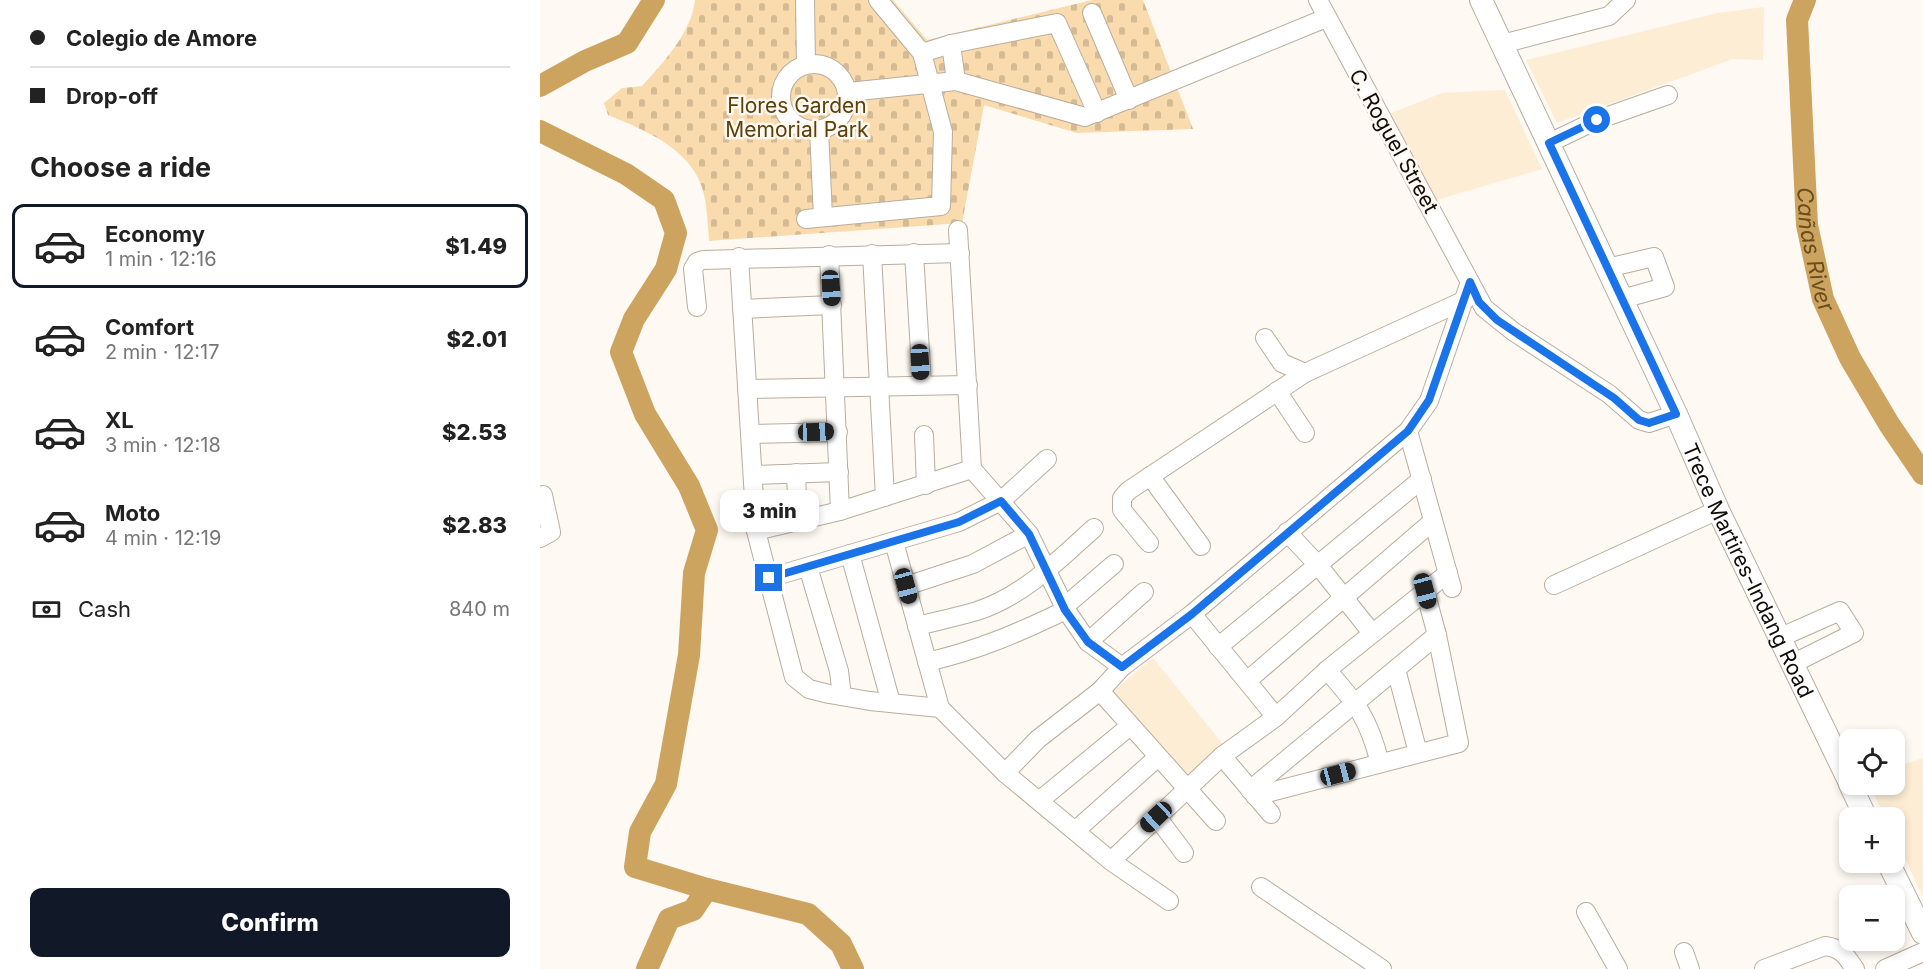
<!DOCTYPE html>
<html lang="en">
<head>
<meta charset="utf-8">
<style>
	body { margin:0; font-family:Inter,sans-serif; background:#f6f6f6; color:#222; height:100vh; display:flex; flex-direction:column; font-size:22px; white-space:nowrap }
	* { box-sizing:border-box; margin:0 }
	p { font-size:20px; color:#767676 }
	.icon { flex:none; width:33px; height:33px; fill:none; stroke:currentColor; stroke-width:2; stroke-linecap:round; stroke-linejoin:round }
	.map { position:relative; flex:1; overflow:hidden }
	.drawer { display:flex; flex-direction:column; background:#fff; width:540px }
	.drawer>* { flex:none }
	.hud { display:grid; align-content:center; height:132px; padding:0 30px; background:#fff }
	.tools { position:absolute; left:1299px; top:729px; display:grid; gap:12px }
	.tools a { display:grid; place-items:center; width:66px; height:66px; border-radius:12px; background:#fff; box-shadow:0 3px 9px #0003; font-size:30px }
	.end { position:absolute; width:27px; height:27px; margin:-14px; border:8px solid #1a73e8; background:#fff; box-shadow:0 0 0 3px #fff }
	.from { border-radius:50% }
	.bubble { position:absolute; height:42px; border-radius:12px; background:#fff; box-shadow:0 3px 9px #0003; font-size:20px; font-weight:800; line-height:42px; text-align:center }
	.car { position:absolute; width:18px; height:36px; margin:-18px -9px; border-radius:8px; box-shadow:0 0 4px 2px #0007; background:linear-gradient(#222 24%,#8ab4d8 0 40%,#222 0 76%,#8ab4d8 0 86%,#222 0) }
	.hud b { display:flex; align-items:center; gap:21px; height:57px; font-size:22px }
	.hud b+b { border-top:2px solid #e0e0e0 }
	.hud i { width:15px; height:15px; background:#222 }
	ul { padding:0; list-style:none }
	li { display:flex; align-items:center; gap:18px; height:84px; margin:0 12px 9px; padding:0 18px; border:3px solid transparent; border-radius:12px }
	li div { flex:1 }
	li b { display:block; font-size:22px }
	li em { font-style:normal; font-weight:800 }
	li.active { border-color:#111827 }
	li>.icon { width:54px; height:54px; stroke-width:1.5 }
	h2 { padding:0 30px; font-size:27px; line-height:72px }
	.pay { display:flex; align-items:center; gap:15px; height:66px; padding:0 30px; font-size:22px }
	.pay p { margin-inline-start:auto }
	.cta { display:flex; gap:12px; margin-top:auto; padding:12px 30px }
	.cta a { flex:1; height:69px; border-radius:12px; background:#111827; color:#fff; font-size:24px; font-weight:800; line-height:69px; text-align:center }
	main { display:flex; flex:1; min-height:0 }
	.map>svg:first-child { display:block }
</style>
</head>
<body>
<main>
<section class="drawer">
<div class="hud">
<b><i class="from"></i>Colegio de Amore</b>
<b><i></i>Drop-off</b>
</div>
<h2>Choose a ride</h2>
<ul>
<li class="active"><svg class="icon" aria-label="car" viewBox="0 0 24 24"><path d="M5 17H2v-5l4-1 3-4h7l3 4 3 1v5h-3M9 17h6M6 11h13"/><circle cx="7" cy="17" r="2"/><circle cx="17" cy="17" r="2"/></svg><div><b>Economy</b><p>1 min · 12:16</p></div><em>$1.49</em></li>
<li><svg class="icon" aria-label="car" viewBox="0 0 24 24"><path d="M5 17H2v-5l4-1 3-4h7l3 4 3 1v5h-3M9 17h6M6 11h13"/><circle cx="7" cy="17" r="2"/><circle cx="17" cy="17" r="2"/></svg><div><b>Comfort</b><p>2 min · 12:17</p></div><em>$2.01</em></li>
<li><svg class="icon" aria-label="car" viewBox="0 0 24 24"><path d="M5 17H2v-5l4-1 3-4h7l3 4 3 1v5h-3M9 17h6M6 11h13"/><circle cx="7" cy="17" r="2"/><circle cx="17" cy="17" r="2"/></svg><div><b>XL</b><p>3 min · 12:18</p></div><em>$2.53</em></li>
<li><svg class="icon" aria-label="car" viewBox="0 0 24 24"><path d="M5 17H2v-5l4-1 3-4h7l3 4 3 1v5h-3M9 17h6M6 11h13"/><circle cx="7" cy="17" r="2"/><circle cx="17" cy="17" r="2"/></svg><div><b>Moto</b><p>4 min · 12:19</p></div><em>$2.83</em></li>
</ul>
<div class="pay"><svg class="icon" aria-label="cash" viewBox="0 0 24 24"><path d="M3 7h18v10H3z"/><circle cx="12" cy="12" r="2"/></svg>Cash<p>840 m</p></div>
<div class="cta"><a>Confirm</a></div>
</section>
<div class="map">
<svg width="1383" height="969" viewBox="0 0 1383 969">
	<defs>
		<pattern id="cemetery-stones" width="16" height="16" patternUnits="userSpaceOnUse" patternTransform="scale(1.5)"><rect width="16" height="16" fill="#f9dbae"/><path d="M2 7V4a2 2 0 0 1 4 0v3zM10 15v-3a2 2 0 0 1 4 0v3z" fill="#d4bb94"/></pattern>
	</defs>
	<rect width="100%" height="100%" fill="#fef9f2"/>
	<g fill="#fdedd5">
		<path d="M1224,7L1223,60L1193,59L1017,123L986,60L1178,13Z"/>
		<path d="M965,90L1002,169L893,201L844,116L902,93Z"/>
		<path d="M613,658L686,748L646,780L573,691Z"/>
		<path d="M1383,758V897L1355,837L1354,818L1345,817L1329,785L1354,784L1355,767Z"/>
	</g>
	<path fill="url(#cemetery-stones)" d="M155,0H353L387,40L552,0H603L653,129L537,133L444,105L422,223L169,241C168,227 167,212 165,199C157,151 107,131 68,115L64,103L82,88L102,86C124,62 151,33 155,0Z"/>
	<g fill="none" stroke-linecap="round" stroke-linejoin="round">
		<g stroke="#cda360" stroke-width="22">
			<path id="s1" d="M1265,0L1257,20L1267,225L1283,299L1310,358L1349,424L1383,474"/>
			<path d="M0,86L45,61L87,43L114,0"/>
			<path d="M0,131L86,174L124,200L136,233L126,269L94,319L81,352L105,414L149,486L167,530L154,573L149,655L126,784L100,832L95,867L167,889L268,914L301,944L313,969"/>
			<path d="M107,969L129,919L153,910L167,889"/>
		</g>
		<defs>
			<g id="minor">
				<path d="M265,0L266,64"/>
				<path d="M778,0L944,308L974,332L1069,394L1099,420L1109,423L1136,414"/>
				<path d="M552,13L589,100"/>
				<path d="M411,44L416,81"/>
				<path d="M962,44L1069,16L1086,0"/>
				<path d="M382,53L411,44L517,23L557,113"/>
				<circle cx="274" cy="97" r="33"/>
				<path d="M308,92L416,81L545,117L786,18"/>
				<path d="M279,130L283,217"/>
				<path d="M1009,143L1057,120L1128,95"/>
				<path d="M266,219L401,206L403,132L382,53L338,0"/>
				<path d="M418,230L432,469L489,534L526,610L548,642L582,667"/>
				<path d="M374,253L382,384"/>
				<path d="M332,254L345,497"/>
				<path d="M289,255L300,511"/>
				<path d="M199,257L216,531L254,677L269,689L289,694L330,701L400,708L465,773L571,861L629,901"/>
				<path d="M1067,268L1114,257L1125,287L1082,299"/>
				<path d="M157,307L153,269L157,262L163,260L420,253"/>
				<path d="M202,309L292,305"/>
				<path d="M725,338L742,363L765,373"/>
				<path d="M207,389L428,385"/>
				<path d="M737,391L765,433"/>
				<path d="M868,431L912,588"/>
				<path d="M210,434L298,432"/>
				<path d="M384,435L386,485"/>
				<path d="M256,473L258,521"/>
				<path d="M213,475L299,472"/>
				<path d="M610,476L661,546"/>
				<path d="M216,531L300,511L432,469"/>
				<path d="M747,532L778,565L832,633"/>
				<path d="M0,538L11,532L3,495"/>
				<path d="M354,542L400,708"/>
				<path d="M609,543L582,510V498L588,491L765,373L925,300"/>
				<path d="M310,554L351,703"/>
				<path d="M268,567L299,671L302,696"/>
				<path d="M229,578L419,522L461,501L507,459"/>
				<path d="M1014,585L1178,510"/>
				<path d="M366,586L433,564L489,534"/>
				<path d="M524,607L574,564"/>
				<path d="M652,614L736,717"/>
				<path d="M377,626C397,621 417,617 437,611C483,596 519,560 554,528"/>
				<path d="M1239,638L1300,611L1314,633L1252,664"/>
				<path d="M548,642L604,592"/>
				<path d="M678,647L882,479"/>
				<path d="M387,662C439,650 478,633 526,610"/>
				<path d="M856,669L878,753"/>
				<path d="M787,670C817,704 828,717 840,763"/>
				<path d="M707,681L893,521"/>
				<path d="M560,691L676,821"/>
				<path d="M682,756L731,814"/>
				<path d="M465,773L498,739L560,691L582,667L652,614L868,431L889,401L930,282"/>
				<path d="M710,790L897,635"/>
				<path d="M715,796L919,743L897,635L885,591"/>
				<path d="M499,801L590,726"/>
				<path d="M617,817L644,853"/>
				<path d="M535,831L618,757"/>
				<path d="M571,861L682,756L736,717L787,670L908,573"/>
				<path d="M721,887L842,969"/>
				<path d="M1046,912L1078,969"/>
				<path d="M1144,952L1150,969"/>
				<path d="M1224,969L1285,946C1302,948 1306,956 1315,969"/>
				<path d="M1345,969L1383,952"/>
			</g>
			<g id="major">
				<path id="s2" d="M941,0L1136,414L1178,510L1310,783"/>
				<path d="M1310,784L1326,818"/>
				<path d="M1348,862L1383,933"/>
			</g>
		</defs>
		<use href="#minor" stroke="#b9ad9d" stroke-width="20"/>
		<use href="#major" stroke="#b9ad9d" stroke-width="24"/>
		<use href="#minor" stroke="#fff" stroke-width="18"/>
		<use href="#major" stroke="#fff" stroke-width="22"/>
	</g>
	<g fill="none" stroke-linecap="round" stroke-linejoin="round">
		<path stroke="#1a73e8" stroke-width="8" d="M229,578L419,522L461,501L489,534L525,610L548,642L582,667L652,614L868,431L889,400L930,282L939,302L957,320L1074,398L1099,420L1109,423L1136,414L1009,143L1057,120"/>
	</g>
	<g text-anchor="middle" dominant-baseline="central" stroke-width="5" stroke-linejoin="round" paint-order="stroke">
		<g font-size="21" fill="#5c4008" stroke="#fef9f2">
			<text x="257" y="105">Flores Garden<tspan x="257" dy="24">Memorial Park</tspan></text>
		</g>
		<g font-size="21" fill="#0f0b06" stroke="#fef9f2">
			<text transform="translate(854 141) rotate(61)">C. Roguel Street</text>
			<text stroke="none"><textPath href="#s2" startOffset="630">Trece Martires-Indang Road</textPath></text>
		</g>
		<g font-size="22" font-style="italic" fill="#6a4d1a" stroke="#fef9f2">
			<text stroke="none"><textPath href="#s1" startOffset="252">Cañas River</textPath></text>
		</g>
	</g>
</svg>
<div class="tools">
<a><svg class="icon" aria-label="locate" viewBox="0 0 24 24"><circle cx="12" cy="12" r="6"/><path d="M12 2v4M12 18v4M2 12h4M18 12h4"/></svg></a>
<a>+</a>
<a>−</a>
</div>
<i class="end from" style="left:1057px;top:120px"></i>
<i class="end" style="left:229px;top:578px"></i>
<div class="bubble" style="left:180px;top:490px;width:99px">3 min</div>
<i class="car" style="left:291px;top:288px;rotate:176deg"></i>
<i class="car" style="left:380px;top:362px;rotate:177deg"></i>
<i class="car" style="left:276px;top:432px;rotate:88deg"></i>
<i class="car" style="left:366px;top:586px;rotate:165deg"></i>
<i class="car" style="left:885px;top:591px;rotate:165deg"></i>
<i class="car" style="left:798px;top:774px;rotate:75deg"></i>
<i class="car" style="left:616px;top:817px;rotate:227deg"></i>
</div>
</main>
</body>
</html>
